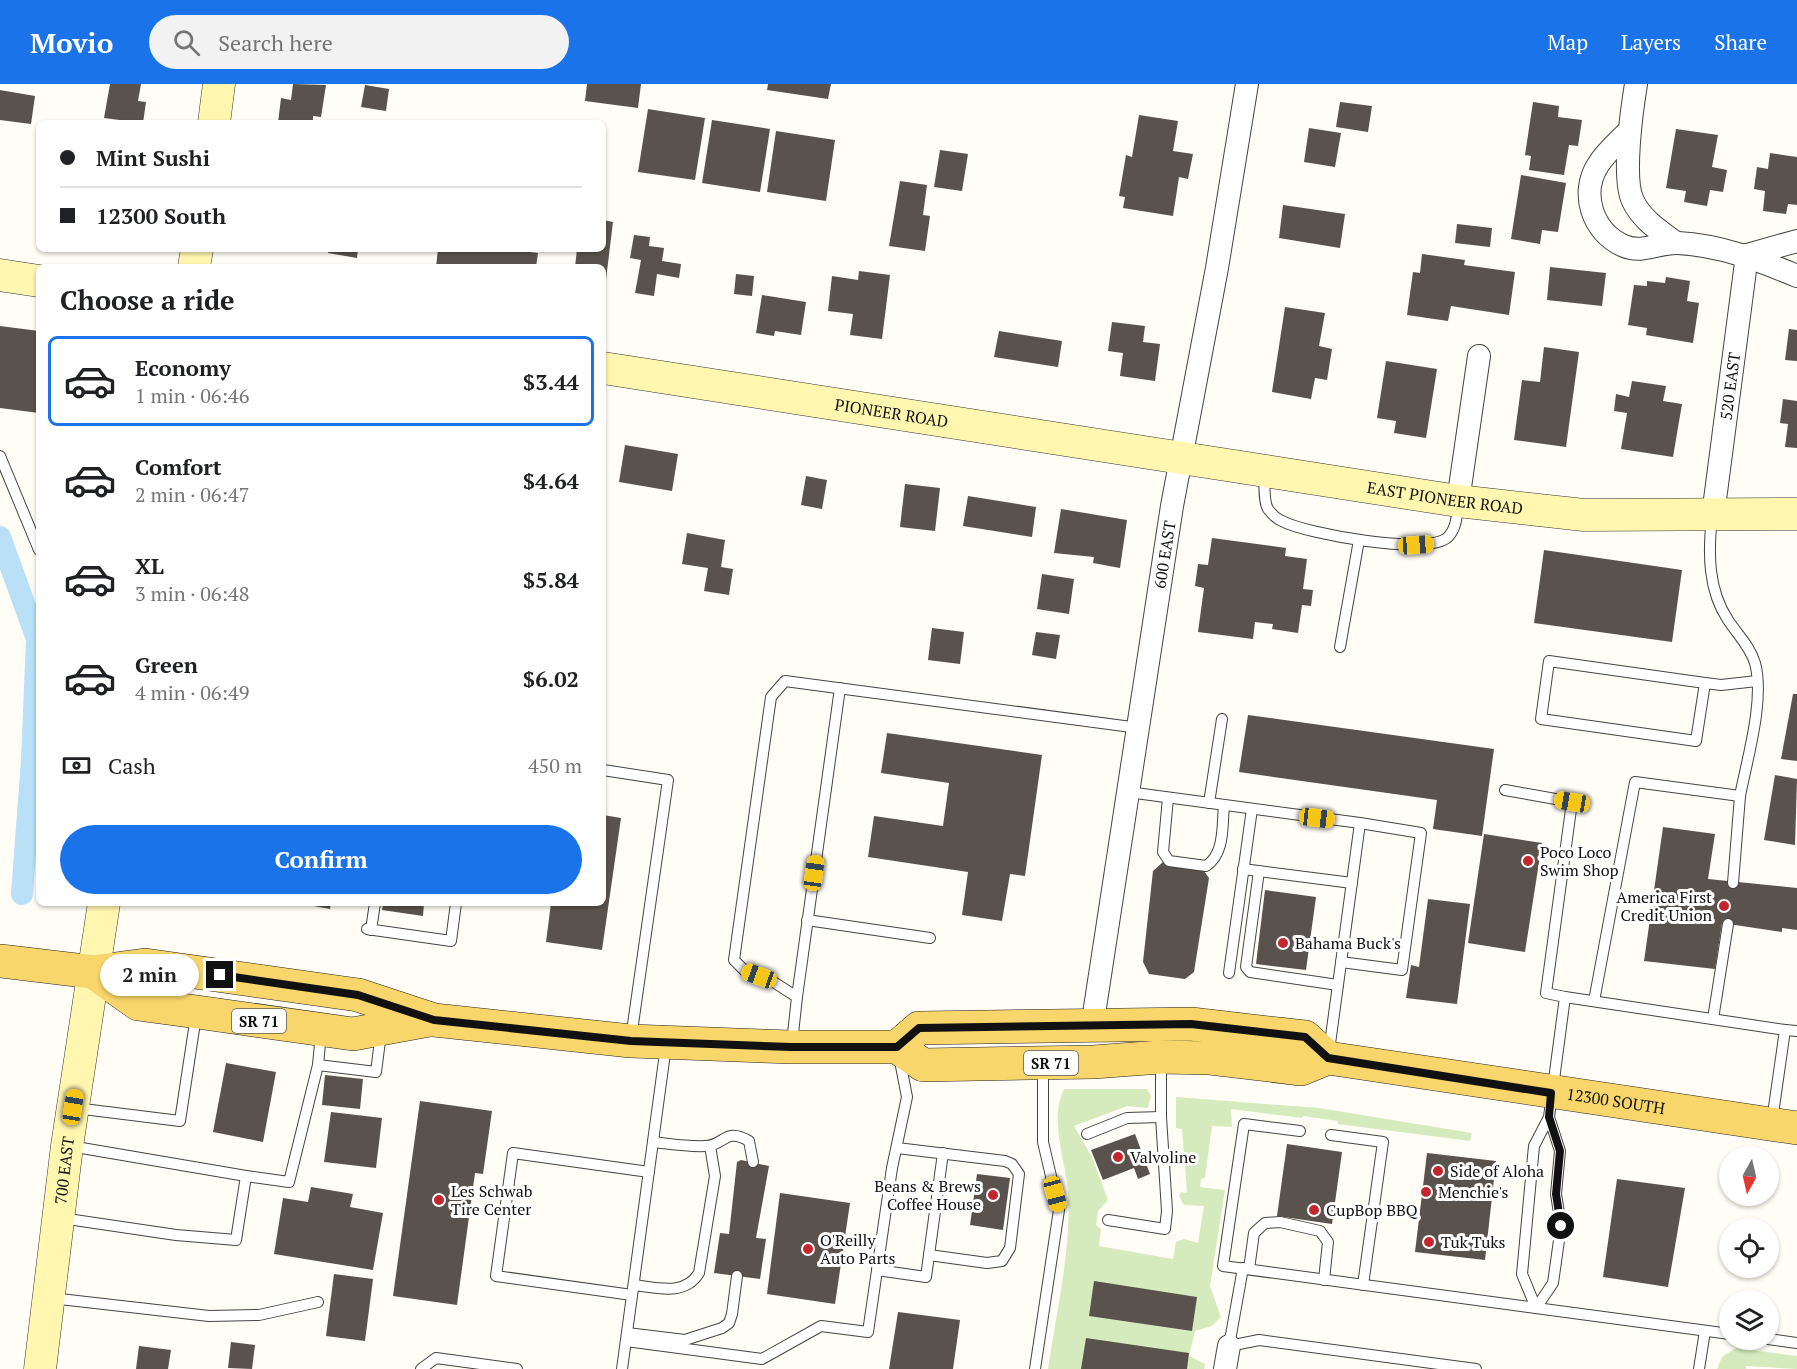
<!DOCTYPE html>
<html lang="en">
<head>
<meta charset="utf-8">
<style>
	body { margin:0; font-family:"PT Serif",serif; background:#f2f2f2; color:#202124; height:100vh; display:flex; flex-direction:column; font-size:22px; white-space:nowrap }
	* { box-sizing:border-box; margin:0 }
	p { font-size:20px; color:#757577 }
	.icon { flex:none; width:33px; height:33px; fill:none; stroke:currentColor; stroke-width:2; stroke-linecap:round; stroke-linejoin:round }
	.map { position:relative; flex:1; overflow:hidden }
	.drawer { position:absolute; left:36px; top:180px; width:570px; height:642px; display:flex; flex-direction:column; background:#fff; border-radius:9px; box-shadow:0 2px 4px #0004 }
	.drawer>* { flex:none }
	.hud { position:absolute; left:36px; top:36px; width:570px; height:132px; border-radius:9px; box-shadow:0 2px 4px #0004; display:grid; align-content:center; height:132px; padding:0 24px; background:#fff }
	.needle { width:39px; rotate:188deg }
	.controls { position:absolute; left:1719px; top:1062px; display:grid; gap:12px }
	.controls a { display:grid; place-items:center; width:60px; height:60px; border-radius:50%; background:#fff; box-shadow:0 2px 4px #0004; font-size:30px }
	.end { position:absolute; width:27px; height:27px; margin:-14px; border:8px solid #111; background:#fff; box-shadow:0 0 0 3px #fff }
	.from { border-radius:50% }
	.bubble { position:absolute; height:42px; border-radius:21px; background:#fff; box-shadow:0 2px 4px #0004; font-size:20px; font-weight:800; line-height:42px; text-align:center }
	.car { position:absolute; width:18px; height:36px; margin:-18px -9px; border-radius:8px; box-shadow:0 0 4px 2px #0007; background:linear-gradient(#f5c518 24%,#345 0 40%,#f5c518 0 76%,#345 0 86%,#f5c518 0) }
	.hud b { display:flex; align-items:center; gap:21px; height:57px; font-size:22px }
	.hud b+b { border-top:2px solid #e0e0e0 }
	.hud i { width:15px; height:15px; background:#202124 }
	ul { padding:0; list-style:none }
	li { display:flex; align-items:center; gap:18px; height:90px; margin:0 12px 9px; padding:0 12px; border:3px solid transparent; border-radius:9px }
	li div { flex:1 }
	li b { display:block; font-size:22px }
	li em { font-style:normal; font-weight:800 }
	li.selected { border-color:#1a73e8 }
	li>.icon { width:54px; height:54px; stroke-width:1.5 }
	h2 { padding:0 24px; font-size:27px; line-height:72px }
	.pay { display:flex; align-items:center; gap:15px; height:66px; padding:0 24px; font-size:22px }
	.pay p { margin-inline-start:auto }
	.primary-button { display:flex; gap:12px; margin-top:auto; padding:12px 24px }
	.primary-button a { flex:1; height:69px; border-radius:36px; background:#1a73e8; color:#fff; font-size:24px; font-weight:800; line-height:69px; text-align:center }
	header { display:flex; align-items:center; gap:36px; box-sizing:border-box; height:84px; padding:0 30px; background:#1a73e8; color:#fff }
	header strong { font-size:28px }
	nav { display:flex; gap:33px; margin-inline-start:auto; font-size:21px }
	.search { width:420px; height:54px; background:#f2f2f2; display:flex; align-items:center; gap:15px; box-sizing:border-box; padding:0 21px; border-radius:33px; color:#757577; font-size:22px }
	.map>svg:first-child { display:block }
</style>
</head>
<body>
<header>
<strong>Movio</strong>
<div class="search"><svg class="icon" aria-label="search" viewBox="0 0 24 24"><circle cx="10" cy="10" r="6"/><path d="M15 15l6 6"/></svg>Search here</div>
<nav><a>Map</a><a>Layers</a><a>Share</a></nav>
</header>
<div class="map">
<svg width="1797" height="1285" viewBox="0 0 1797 1285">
	<rect width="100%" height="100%" fill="#fffdf5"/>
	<g fill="#d5ebbd">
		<path d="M1064,1005H1147L1151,1012L1148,1024L1127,1022L1074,1042L1092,1073L1108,1116L1098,1127L1096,1141L1101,1145L1099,1162L1173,1175L1176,1158L1184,1155L1198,1159L1204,1122L1184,1121L1179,1112L1181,1108L1187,1109L1182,1045L1176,1044V1013L1319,1024L1472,1049L1470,1057L1338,1040V1037L1303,1032L1302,1034L1231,1025L1232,1043L1212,1042L1205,1094L1201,1095L1200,1103L1225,1106L1210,1202L1221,1233L1212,1242L1195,1247L1189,1272L1205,1280L1204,1285H1209H1048C1056,1229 1074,1154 1067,1099C1063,1069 1050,1034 1064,1005Z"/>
		<path d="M1736,1264L1797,1272V1285L1746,1282V1285H1717L1722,1273Z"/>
	</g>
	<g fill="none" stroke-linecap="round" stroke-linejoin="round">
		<path stroke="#b9e0f7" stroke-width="22" d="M0,453L37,555L32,677L22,810"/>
	</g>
	<g fill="#5a524d">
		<path d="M110,0H141L138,17L146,18L143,39L104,34Z"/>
		<path d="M293,0L326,1L321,33L313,32V39H278L281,14L291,16Z"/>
		<path d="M587,0H641L638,24L585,17Z"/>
		<path d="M768,0H831L828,15L767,6Z"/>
		<path d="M365,1L389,5L386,27L361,23Z"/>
		<path d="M0,6L35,12L31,40L0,36Z"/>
		<path d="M1340,18L1372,22L1368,48L1336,43Z"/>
		<path d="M1533,18L1559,22L1558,33L1582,36L1578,62L1569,61L1564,91L1529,86L1531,72L1525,71Z"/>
		<path d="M648,25L705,34L695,96L638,88Z"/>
		<path d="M1139,31L1178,37L1173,67L1193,70L1188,95L1179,93L1173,132L1123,124L1125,113L1119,112L1126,71L1132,73Z"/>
		<path d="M712,36L770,45L760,108L702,99Z"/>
		<path d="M1309,44L1341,49L1335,83L1304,78Z"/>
		<path d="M1676,45L1718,51L1712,83L1727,86L1723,108L1710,106L1707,122L1684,118L1686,107L1666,104Z"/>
		<path d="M776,47L835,56L826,117L767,108Z"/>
		<path d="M940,66L968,70L962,107L934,103Z"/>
		<path d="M1770,69L1797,73V121L1788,120L1786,130L1763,127L1765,107L1754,105L1757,83L1768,85Z"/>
		<path d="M1521,91L1566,99L1558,148L1542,146L1540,160L1511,155Z"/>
		<path d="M900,97L927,101L923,131L930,132L925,167L889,162Z"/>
		<path d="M1283,121L1345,130L1340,164L1279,154Z"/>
		<path d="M603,136L613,138L604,212L603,183H575L577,165H603Z"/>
		<path d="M1457,140L1492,144L1490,163L1455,159Z"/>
		<path d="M634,151L650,153L649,162L664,164L662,177L681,180L679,194L657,190L654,212L635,209L641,176L630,174Z"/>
		<path d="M329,165H358L357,174L328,169Z"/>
		<path d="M438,165H507L538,169L536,183H436Z"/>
		<path d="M1422,170L1465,176L1464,181L1515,188L1509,231L1451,222L1448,237L1407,231L1413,188L1420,189Z"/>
		<path d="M1550,183L1606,189L1602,222L1547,216Z"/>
		<path d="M859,187L890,191L882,255L850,251L853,230L828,227L832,192L858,196Z"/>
		<path d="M736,190L754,192L752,212L734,210Z"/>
		<path d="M1666,193L1690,197L1687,217L1699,219L1693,259L1646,251L1647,244L1628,241L1634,201L1647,202V197L1665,199Z"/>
		<path d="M762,211L806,218L801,251L775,247L774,252L756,249Z"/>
		<path d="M1285,223L1325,229L1319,262L1332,265L1327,296L1315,294L1311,315L1272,308Z"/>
		<path d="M1112,238L1145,242L1143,258L1160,260L1155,297L1120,292L1123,269L1108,267Z"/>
		<path d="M0,242L39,247V329L0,324Z"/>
		<path d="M1789,245L1797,246V277L1785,276Z"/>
		<path d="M999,247L1062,257L1058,283L994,273Z"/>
		<path d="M1544,263L1579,268L1566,363L1514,356L1522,296L1540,298Z"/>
		<path d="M1386,277L1437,285L1426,354L1394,349L1396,337L1377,334Z"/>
		<path d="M1632,297L1666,302L1663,317L1682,320L1673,373L1621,365L1627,329L1614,327L1616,310L1629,313Z"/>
		<path d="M1783,315L1797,317V364L1785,363L1788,340L1780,339Z"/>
		<path d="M625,361L678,370L672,407L619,398Z"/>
		<path d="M806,392L827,396L822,425L801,421Z"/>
		<path d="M905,400L940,404L935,447L900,443Z"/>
		<path d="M968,412L1036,423L1032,453L963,442Z"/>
		<path d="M1061,425L1127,436L1120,484L1093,479L1094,473L1054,469Z"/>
		<path d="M687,449L725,456L721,483L733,485L729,511L704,507L708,484L682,480Z"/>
		<path d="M1212,454L1286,464L1285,472L1307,475L1303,505L1313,506L1311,522L1302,521L1298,549L1272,545L1273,540L1255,538L1253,555L1198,548L1204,504L1195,502L1198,480L1208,481Z"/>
		<path d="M1544,466L1682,486L1672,558L1534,539Z"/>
		<path d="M1042,490L1074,495L1069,530L1037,525Z"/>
		<path d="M932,544L964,548L960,580L928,576Z"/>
		<path d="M1036,548L1060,551L1056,575L1032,571Z"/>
		<path d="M1793,610H1797V677L1781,675Z"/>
		<path d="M1248,631L1494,665L1482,752L1433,745L1437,716L1239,688Z"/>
		<path d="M887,649L1042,671L1025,792L1010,790L1002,837L962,831L968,788L868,773L874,732L943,742L949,699L881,689Z"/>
		<path d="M1775,691L1797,695L1795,761L1764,756Z"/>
		<path d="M603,731L621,734L602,866L546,858L551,819H603Z"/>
		<path d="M1663,743L1715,750L1708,795L1797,804V846L1782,844V848L1722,839L1715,885L1644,877Z"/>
		<path d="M1484,750L1542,759L1525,868L1468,859Z"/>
		<path d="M1163,778L1201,783L1209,794L1194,888L1185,895L1149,890L1143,878L1153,787Z"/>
		<path d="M1265,806L1316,813L1306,886L1256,880Z"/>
		<path d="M1428,815L1470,820L1457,920L1406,914L1411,881L1419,883Z"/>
		<path d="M297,819H331L330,825Z"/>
		<path d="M383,819H424L423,832L382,826Z"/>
		<path d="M226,979L276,988L263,1058L213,1048Z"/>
		<path d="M325,991L363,995L360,1025L322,1021Z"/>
		<path d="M420,1017L492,1027L483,1090L475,1089L457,1221L393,1212Z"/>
		<path d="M331,1028L382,1034L376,1084L324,1078Z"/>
		<path d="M1135,1050L1150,1090L1138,1095L1134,1084L1103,1096L1091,1066Z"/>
		<path d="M1287,1060L1342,1068L1332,1140L1277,1132Z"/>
		<path d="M1427,1069L1496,1077L1485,1176L1415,1168Z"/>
		<path d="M741,1076L769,1082L756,1154L766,1155L760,1195L714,1189L720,1149L729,1150L737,1078Z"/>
		<path d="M977,1090L1010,1094L1003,1146L970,1141Z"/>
		<path d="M1617,1095L1685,1104L1668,1203L1603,1193Z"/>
		<path d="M311,1103L353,1110L350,1123L383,1129L373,1186L274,1170L283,1114L308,1118Z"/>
		<path d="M780,1109L850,1119L835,1220L767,1210Z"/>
		<path d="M334,1190L373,1195L365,1257L326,1252Z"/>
		<path d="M1094,1197L1197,1213L1192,1247L1089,1232Z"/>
		<path d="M898,1228L960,1236L953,1285H889Z"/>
		<path d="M1086,1254L1189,1269L1187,1285H1081Z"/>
		<path d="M231,1258L255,1261L252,1285L228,1284Z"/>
		<path d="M139,1262L171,1266L168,1285H136Z"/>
	</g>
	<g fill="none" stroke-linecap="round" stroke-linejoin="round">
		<defs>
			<g id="lane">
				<path d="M0,372L39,466"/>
				<path d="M1264,389C1265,398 1263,417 1268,425C1271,429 1277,435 1282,437C1306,450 1429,472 1448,453C1457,444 1457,430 1458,419"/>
				<path d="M1340,563L1359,456"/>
				<path d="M1705,599L1696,657L1541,635L1549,577L1705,599L1721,601L1757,597"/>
				<path d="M603,686L668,696L631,954"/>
				<path d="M1505,706L1572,718L1546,909L1565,913"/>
				<path d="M1128,708L1360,739L1329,967"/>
				<path d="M1168,714L1163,768L1169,777L1206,782C1225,770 1222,742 1224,721"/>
				<path d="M1209,719L1222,635"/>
				<path d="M1243,785L1352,799"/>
				<path d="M1259,787L1246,883L1250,888L1338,901"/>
				<path d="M1733,799L1740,712"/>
				<path d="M807,836L930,854"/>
				<path d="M367,845L451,857L456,819"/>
				<path d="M371,846L375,819"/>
				<path d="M1341,878L1402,886L1421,749L1360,739"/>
				<path d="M1229,889L1252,725"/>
				<path d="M797,913L840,604"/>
				<path d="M1594,917L1635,698L1740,712C1747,675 1765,616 1755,579C1750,562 1737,550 1728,536C1708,506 1708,469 1712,433"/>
				<path d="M1713,935L1728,840"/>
				<path d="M792,959L797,913L772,897L745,887L734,876L771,613L785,597L1139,644"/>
				<path d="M318,981L376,988L381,949"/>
				<path d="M75,1024L180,1037L196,932"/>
				<path d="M1549,1033L1560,1067L1556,1110L1561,1142L1553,1199L1536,1224L1522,1190L1534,1062L1549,1033L1565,913L1785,946"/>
				<path d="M1772,1037L1785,946L1797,947"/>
				<path d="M1300,1047L1244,1040L1223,1182L1730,1250"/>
				<path d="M1087,1050L1127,1034L1161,1033"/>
				<path d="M1331,1051L1383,1058L1363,1201"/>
				<path d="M653,1058C671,1060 688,1063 706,1062C725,1061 725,1043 749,1057L753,1078"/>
				<path d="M897,1064L1005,1077L1012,1080L1019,1090L1010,1164L1002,1177L987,1179L929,1171"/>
				<path d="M246,1092L289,1098L318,981L321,949"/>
				<path d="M61,1134L176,1151L236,1156L246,1092L70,1062"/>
				<path d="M1108,1136L1165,1145L1167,1127L1161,1033V976"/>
				<path d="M1243,1184L1229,1262L1259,1256L1476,1285"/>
				<path d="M1249,1185L1254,1149L1265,1139L1280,1138L1320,1147L1328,1158L1324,1196"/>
				<path d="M877,1186L926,1193L943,1069"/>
				<path d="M634,1201C658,1204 685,1212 699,1189L715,1092L710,1062"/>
				<path d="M632,1211L496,1192L513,1069L649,1088"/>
				<path d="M51,1214L209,1232L259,1231L318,1218"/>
				<path d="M627,1249L685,1256L722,1244L729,1239L732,1230L737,1192"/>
				<path d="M1768,1255L1797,1259"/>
				<path d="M626,1257L762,1275L821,1242L868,1248L892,1084L907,1013L899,972"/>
				<path d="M421,1285L436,1274L517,1285"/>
				<path d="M622,1285L666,962"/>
				<path d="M1035,1285L1059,1126L1043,1058V983"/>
				<path d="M1699,1285L1705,1247"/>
			</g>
			<g id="street">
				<path d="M1636,0C1632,25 1622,95 1633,117C1642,136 1660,147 1676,159"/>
				<path d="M1629,47C1618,58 1606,68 1598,81C1580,109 1592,148 1624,162C1643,170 1659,158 1678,159C1719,161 1759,176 1797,192"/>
				<path d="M1747,171L1797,157"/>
				<path d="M1458,417L1479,272"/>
				<path id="s1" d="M1713,431L1747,171"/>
				<path id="s2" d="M1092,943L1172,422L1217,184L1247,0"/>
				<path d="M1225,1285L1229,1262"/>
			</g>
			<g id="secondary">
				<path d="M214,39L219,0"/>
				<path d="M194,183L197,165"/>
				<path d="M0,191L39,197"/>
				<path id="s3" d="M603,284L1458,417L1584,431L1797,430"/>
				<path id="s4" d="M40,1285L67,1062L104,819"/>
			</g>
			<g id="primary">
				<path id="s5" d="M0,877L93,888L145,881L358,911L434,936L631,957L791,963H897L923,981L1093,978L1161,973L1210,974L1301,985L1328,974L1797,1044"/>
				<path d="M93,888L138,920L197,928L353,950L429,936"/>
				<path d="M897,963L919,944L1191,940L1305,953L1328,974"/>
			</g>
		</defs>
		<use href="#lane" stroke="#444" stroke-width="12"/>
		<use href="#street" stroke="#444" stroke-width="24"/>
		<use href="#secondary" stroke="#333" stroke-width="33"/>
		<use href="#primary" stroke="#222" stroke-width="34"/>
		<use href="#lane" stroke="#fff" stroke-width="10"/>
		<use href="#street" stroke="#fff" stroke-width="22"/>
		<use href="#secondary" stroke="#fff6b0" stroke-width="32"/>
		<use href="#primary" stroke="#f9d66b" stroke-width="33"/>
	</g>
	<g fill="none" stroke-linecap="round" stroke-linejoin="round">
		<path stroke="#111" stroke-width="8" d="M220,891L358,911L434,936L631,957L791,963H897L919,944L1191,940L1305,953L1328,974L1551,1009L1549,1033L1560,1067L1556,1110L1561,1142"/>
	</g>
	<g fill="#c4262e" stroke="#fff" stroke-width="2">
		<circle cx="1528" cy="777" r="6"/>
		<circle cx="1724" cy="822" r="6"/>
		<circle cx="1283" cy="859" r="6"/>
		<circle cx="1118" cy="1073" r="6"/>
		<circle cx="1438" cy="1087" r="6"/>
		<circle cx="1426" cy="1108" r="6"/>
		<circle cx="993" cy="1111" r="6"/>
		<circle cx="439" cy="1116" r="6"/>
		<circle cx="1314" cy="1126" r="6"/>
		<circle cx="1429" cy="1158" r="6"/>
		<circle cx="808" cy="1165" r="6"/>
	</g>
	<g text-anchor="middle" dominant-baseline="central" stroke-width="6" stroke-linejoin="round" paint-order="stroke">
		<g fill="#fff" stroke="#585858" stroke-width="1.5">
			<rect x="232" y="925" width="54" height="24" rx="4.5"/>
			<rect x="1024" y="967" width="54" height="24" rx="4.5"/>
		</g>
		<g font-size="15" font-weight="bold" fill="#111">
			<text x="259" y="937">SR 71</text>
			<text x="1051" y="979">SR 71</text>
		</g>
		<g font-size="16" fill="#111" stroke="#fff">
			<text stroke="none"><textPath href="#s1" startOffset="130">520 EAST</textPath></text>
			<text stroke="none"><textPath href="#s3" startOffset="292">PIONEER ROAD</textPath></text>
			<text stroke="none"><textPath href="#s3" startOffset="852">EAST PIONEER ROAD</textPath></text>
			<text stroke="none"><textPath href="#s2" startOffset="478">600 EAST</textPath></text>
			<text stroke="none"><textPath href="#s5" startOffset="1636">12300 SOUTH</textPath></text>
			<text stroke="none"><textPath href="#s4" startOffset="200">700 EAST</textPath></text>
		</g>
		<g font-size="16" fill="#111" stroke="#fff" text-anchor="start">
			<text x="1540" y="768">Poco Loco<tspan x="1540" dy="18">Swim Shop</tspan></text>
			<text x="1712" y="813" text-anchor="end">America First<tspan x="1712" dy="18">Credit Union</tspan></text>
			<text x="1295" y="859">Bahama Buck's</text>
			<text x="1130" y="1073">Valvoline</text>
			<text x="1450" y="1087">Side of Aloha</text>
			<text x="981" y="1102" text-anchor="end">Beans &amp; Brews<tspan x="981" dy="18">Coffee House</tspan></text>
			<text x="451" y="1107">Les Schwab<tspan x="451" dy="18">Tire Center</tspan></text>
			<text x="1438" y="1108">Menchie's</text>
			<text x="1326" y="1126">CupBop BBQ</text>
			<text x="820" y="1156">O'Reilly<tspan x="820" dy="18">Auto Parts</tspan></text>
			<text x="1441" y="1158">Tuk Tuks</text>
		</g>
	</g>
</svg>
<div class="controls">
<a><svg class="needle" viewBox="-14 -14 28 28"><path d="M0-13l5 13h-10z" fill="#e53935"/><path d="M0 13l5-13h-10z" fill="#757577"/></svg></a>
<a><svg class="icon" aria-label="locate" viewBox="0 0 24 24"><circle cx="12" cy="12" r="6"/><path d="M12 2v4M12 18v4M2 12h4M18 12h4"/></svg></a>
<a><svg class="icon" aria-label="layers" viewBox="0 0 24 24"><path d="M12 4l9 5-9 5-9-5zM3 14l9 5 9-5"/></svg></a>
</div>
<i class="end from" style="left:1561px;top:1142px"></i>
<i class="end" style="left:220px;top:891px"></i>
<div class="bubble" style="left:100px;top:870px;width:99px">2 min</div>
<i class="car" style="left:1416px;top:461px;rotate:86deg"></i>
<i class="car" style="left:1572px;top:718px;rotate:280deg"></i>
<i class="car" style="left:1317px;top:734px;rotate:97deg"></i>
<i class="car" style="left:814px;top:789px;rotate:8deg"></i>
<i class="car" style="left:759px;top:892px;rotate:290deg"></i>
<i class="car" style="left:73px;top:1023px;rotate:9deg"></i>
<i class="car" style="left:1055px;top:1110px;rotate:165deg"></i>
<div class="hud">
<b><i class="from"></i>Mint Sushi</b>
<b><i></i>12300 South</b>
</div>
<section class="drawer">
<h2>Choose a ride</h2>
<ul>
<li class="selected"><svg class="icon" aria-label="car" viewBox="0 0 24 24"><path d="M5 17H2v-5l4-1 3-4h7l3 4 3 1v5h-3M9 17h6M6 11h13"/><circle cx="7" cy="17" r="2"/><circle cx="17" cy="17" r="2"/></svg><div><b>Economy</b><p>1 min · 06:46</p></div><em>$3.44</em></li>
<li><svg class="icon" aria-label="car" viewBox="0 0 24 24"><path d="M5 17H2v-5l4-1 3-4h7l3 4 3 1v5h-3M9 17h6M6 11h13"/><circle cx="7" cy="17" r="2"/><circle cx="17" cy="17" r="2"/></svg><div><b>Comfort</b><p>2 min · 06:47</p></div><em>$4.64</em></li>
<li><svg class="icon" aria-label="car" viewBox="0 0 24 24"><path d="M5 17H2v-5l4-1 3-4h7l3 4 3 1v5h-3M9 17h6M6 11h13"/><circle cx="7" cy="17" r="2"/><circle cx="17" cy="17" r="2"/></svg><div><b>XL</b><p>3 min · 06:48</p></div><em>$5.84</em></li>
<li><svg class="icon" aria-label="car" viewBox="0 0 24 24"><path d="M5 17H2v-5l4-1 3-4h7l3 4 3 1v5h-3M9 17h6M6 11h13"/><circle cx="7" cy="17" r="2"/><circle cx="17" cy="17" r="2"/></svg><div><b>Green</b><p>4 min · 06:49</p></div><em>$6.02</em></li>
</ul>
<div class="pay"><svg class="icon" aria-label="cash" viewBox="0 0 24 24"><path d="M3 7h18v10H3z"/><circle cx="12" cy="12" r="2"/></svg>Cash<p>450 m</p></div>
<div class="primary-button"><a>Confirm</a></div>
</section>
</div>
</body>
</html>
